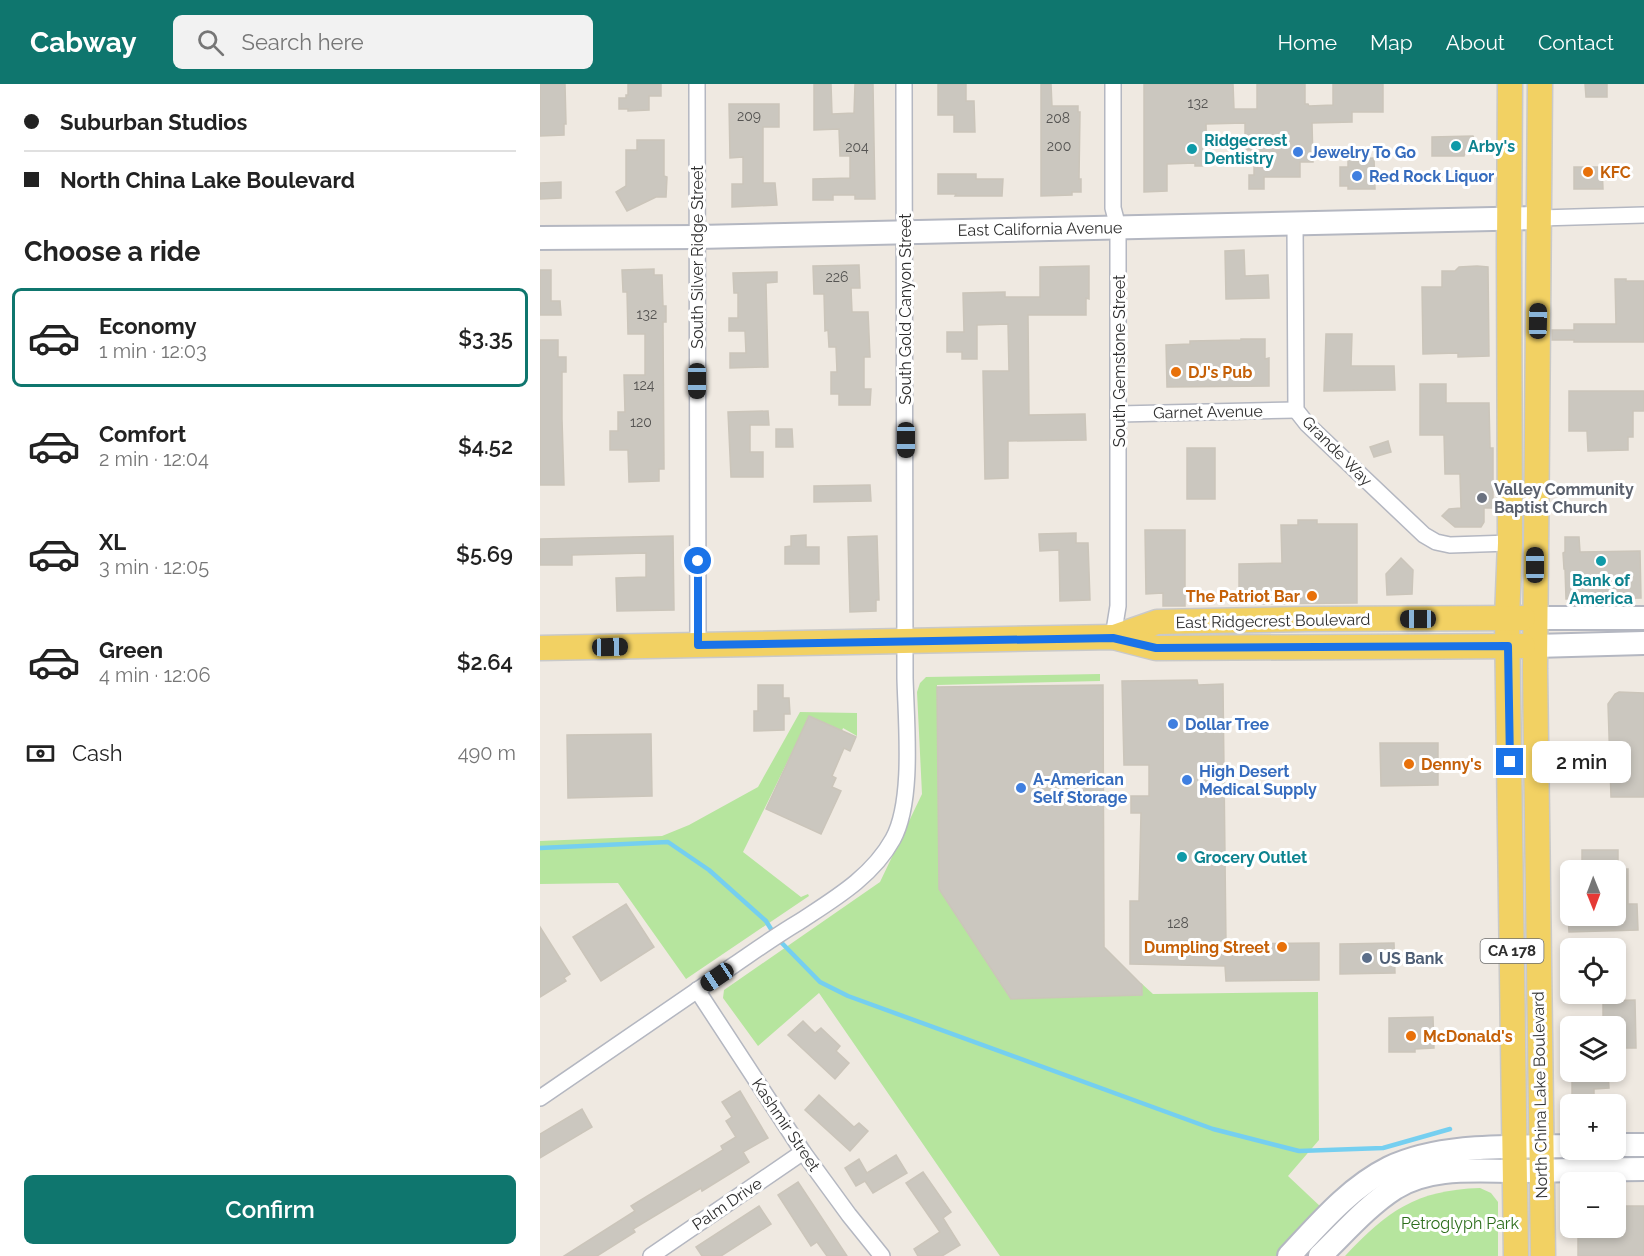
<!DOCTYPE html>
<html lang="en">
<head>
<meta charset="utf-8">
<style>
	body { margin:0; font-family:Raleway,sans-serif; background:#f2f2f2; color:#222; height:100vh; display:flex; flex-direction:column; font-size:22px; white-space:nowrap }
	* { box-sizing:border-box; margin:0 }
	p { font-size:20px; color:#767676 }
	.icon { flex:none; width:33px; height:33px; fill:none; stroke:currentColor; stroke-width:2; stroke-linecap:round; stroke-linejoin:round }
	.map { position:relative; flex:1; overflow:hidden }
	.panel { display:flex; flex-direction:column; background:#fff; width:540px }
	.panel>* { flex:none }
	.guide { display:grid; align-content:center; height:132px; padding:0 24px; background:#fff }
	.needle { width:39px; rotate:179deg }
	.tools { position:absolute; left:1020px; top:776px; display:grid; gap:12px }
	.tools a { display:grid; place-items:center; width:66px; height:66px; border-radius:9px; background:#fff; box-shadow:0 3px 9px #0003; font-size:30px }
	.end { position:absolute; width:27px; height:27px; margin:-14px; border:8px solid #1a73e8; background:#fff; box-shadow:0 0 0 3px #fff }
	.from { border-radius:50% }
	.bubble { position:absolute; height:42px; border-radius:9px; background:#fff; box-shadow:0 3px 9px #0003; font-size:20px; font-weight:600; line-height:42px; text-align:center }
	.car { position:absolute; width:18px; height:36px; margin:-18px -9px; border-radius:8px; box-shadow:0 0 4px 2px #0007; background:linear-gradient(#222 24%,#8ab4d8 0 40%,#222 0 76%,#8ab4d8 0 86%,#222 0) }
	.guide b { display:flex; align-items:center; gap:21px; height:57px; font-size:22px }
	.guide b+b { border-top:2px solid #e0e0e0 }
	.guide i { width:15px; height:15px; background:#222 }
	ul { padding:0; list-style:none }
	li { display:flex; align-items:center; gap:18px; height:99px; margin:0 12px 9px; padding:0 12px; border:3px solid transparent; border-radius:9px }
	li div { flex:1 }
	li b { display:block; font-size:22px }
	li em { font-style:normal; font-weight:600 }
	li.on { border-color:#0f766e }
	li>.icon { width:54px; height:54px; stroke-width:1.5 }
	h2 { padding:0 24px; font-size:27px; line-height:72px }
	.pay { display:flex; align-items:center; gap:15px; height:66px; padding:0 24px; font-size:22px }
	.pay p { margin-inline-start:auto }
	.primary-button { display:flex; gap:12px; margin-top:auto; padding:12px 24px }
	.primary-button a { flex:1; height:69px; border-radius:9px; background:#0f766e; color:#fff; font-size:24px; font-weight:600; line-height:69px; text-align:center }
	header { display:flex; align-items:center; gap:36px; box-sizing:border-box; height:84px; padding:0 30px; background:#0f766e; color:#fff }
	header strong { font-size:28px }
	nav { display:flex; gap:33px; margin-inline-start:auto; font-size:21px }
	.search { width:420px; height:54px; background:#f2f2f2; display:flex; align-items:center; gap:15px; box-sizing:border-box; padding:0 21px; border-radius:9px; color:#767676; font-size:22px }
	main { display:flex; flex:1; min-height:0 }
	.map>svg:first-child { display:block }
</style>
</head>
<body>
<header>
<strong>Cabway</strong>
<div class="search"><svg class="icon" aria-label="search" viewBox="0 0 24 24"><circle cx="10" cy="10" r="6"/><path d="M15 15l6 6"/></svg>Search here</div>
<nav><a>Home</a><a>Map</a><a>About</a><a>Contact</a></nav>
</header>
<main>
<section class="panel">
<div class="guide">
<b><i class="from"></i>Suburban Studios</b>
<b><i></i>North China Lake Boulevard</b>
</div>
<h2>Choose a ride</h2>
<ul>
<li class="on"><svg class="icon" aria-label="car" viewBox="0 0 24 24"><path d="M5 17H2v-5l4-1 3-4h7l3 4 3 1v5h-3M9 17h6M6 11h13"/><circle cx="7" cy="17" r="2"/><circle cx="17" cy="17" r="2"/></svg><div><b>Economy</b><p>1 min · 12:03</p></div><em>$3.35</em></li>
<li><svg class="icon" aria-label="car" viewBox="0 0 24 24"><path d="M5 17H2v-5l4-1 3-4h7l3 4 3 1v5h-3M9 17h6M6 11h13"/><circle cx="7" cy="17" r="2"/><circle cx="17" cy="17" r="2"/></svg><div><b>Comfort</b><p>2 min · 12:04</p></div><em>$4.52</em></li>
<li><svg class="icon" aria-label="car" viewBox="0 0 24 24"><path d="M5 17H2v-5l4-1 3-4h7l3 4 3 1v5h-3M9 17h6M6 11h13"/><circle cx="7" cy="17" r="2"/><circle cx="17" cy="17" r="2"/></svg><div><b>XL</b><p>3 min · 12:05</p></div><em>$5.69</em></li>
<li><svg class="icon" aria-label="car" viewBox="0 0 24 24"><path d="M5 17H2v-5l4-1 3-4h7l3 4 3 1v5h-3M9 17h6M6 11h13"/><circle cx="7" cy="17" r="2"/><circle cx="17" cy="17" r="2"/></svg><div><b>Green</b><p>4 min · 12:06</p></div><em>$2.64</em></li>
</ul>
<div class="pay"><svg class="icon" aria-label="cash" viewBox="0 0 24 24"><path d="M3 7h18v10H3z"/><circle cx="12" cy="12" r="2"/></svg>Cash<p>490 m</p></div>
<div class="primary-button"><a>Confirm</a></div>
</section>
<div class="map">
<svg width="1104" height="1172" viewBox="0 0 1104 1172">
	<rect width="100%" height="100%" fill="#efe9e1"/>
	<g fill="#b6e59e">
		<path d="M560,590V597L397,601L400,805L602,910L601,899L613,910L778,908L779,1056L748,1092L782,1124L738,1172H460L279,909L218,962L183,914L184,906L340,798L382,710L377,608L380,599L386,593Z"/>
		<path d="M260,628L317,629V652L303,644L302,647L269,634L203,768L261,813L268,810L269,812L146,895L78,799L0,800V757L122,752L149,741L218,703Z"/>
		<path d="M940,1104L951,1109L958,1118V1172H805C847,1127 876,1106 940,1104Z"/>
	</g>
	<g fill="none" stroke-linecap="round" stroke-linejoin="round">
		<path stroke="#75cff0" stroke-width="4.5" d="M0,764L128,758L169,786L226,837L236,853L280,898L308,912L673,1045L759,1067L843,1064L910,1045"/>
	</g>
	<g fill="#cbc7bf" stroke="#cbc5ba" stroke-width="1.5">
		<path d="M0,0H25L26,40H24V51L0,52Z"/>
		<path d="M88,0H121V12H109V26L88,27V25H79V14H86V11H88Z"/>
		<path d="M274,0H291L292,30L314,29L315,0H333L335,115H315V111H293V116H273V95L310,94V72H300L299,45L274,46Z"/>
		<path d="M398,0H426V17H434L435,48H414V31H398Z"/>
		<path d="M501,0H511L512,22H538V28H540L539,95H541V108H532V111L501,112Z"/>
		<path d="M604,0H693L694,25H717V0H765V20H768L769,22L793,21V0H843V28H812V38L772,39L773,78H760V93H724V105H709V91H714V66H705V39L666,40L667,82H655V79L627,80V107L604,108Z"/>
		<path d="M1045,0H1067V13H1046Z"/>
		<path d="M189,20H239V43H223V99H235L237,121L192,123V100H203V73L190,74Z"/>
		<path d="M933,52L935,56L939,57V68H925L924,72H892V53Z"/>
		<path d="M97,56H124V92L127,93L126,113H116L87,127L76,108L86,102V66H97Z"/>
		<path d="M834,74L835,105H808V102H800V83H808V75Z"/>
		<path d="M1034,83H1062L1063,105H1034Z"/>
		<path d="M398,90H436V95H463L462,112H415L416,110H398Z"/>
		<path d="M21,98V114L0,115V99Z"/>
		<path d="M704,166L705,192L728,191L729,214L686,215L685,167Z"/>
		<path d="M319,181L320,204H311L312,228H328L330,273H324V305H331L330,321H299V310H291V288H297L296,263H289L288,246L285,247L284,210H274L273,182Z"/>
		<path d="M549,182V215L546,214V231H488L489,331L545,330L546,356L468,357V394L445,395L443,287H469L468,240L437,241V275H422V268H407V248H424L423,209L465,208V213H500V183Z"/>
		<path d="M937,182L948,183L949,272L918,273V269L883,270L882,203H902V187H915L919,183Z"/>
		<path d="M114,185V191H122L123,222H126V238H123L124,385H119V397L89,398L88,366H70V347H78V328H85L84,291H105V250H88L87,208H83L82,186Z"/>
		<path d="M0,186H11V217H20L21,231H0Z"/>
		<path d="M237,188V198L226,199L228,283L190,284V269H206L205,247H189V234H198V209H194L193,189Z"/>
		<path d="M1075,195H1086V197H1104V258H1034V256H1012V246H1034V240H1076Z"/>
		<path d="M786,250H812L811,282H854L855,306L784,307Z"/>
		<path d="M701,255H725V275L729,274V302L627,303L626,261L650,260V257L701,256Z"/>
		<path d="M0,256H18V273H26V288H22V335L24,401H0Z"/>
		<path d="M880,300H906V319H949L950,364H953V424H944V438L941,443H915L902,432L909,425L921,424L920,390H905L904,351H880Z"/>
		<path d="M1029,307H1104V327H1093V353H1088V366L1048,367L1047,347H1029Z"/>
		<path d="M228,327L229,341H210V368H223V393H191L188,328Z"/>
		<path d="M236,345H252L253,363H236Z"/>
		<path d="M848,357L851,368L834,373L830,363Z"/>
		<rect x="647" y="364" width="28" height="51"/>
		<path d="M330,401L331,417L274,418V402Z"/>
		<path d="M758,436H777V440H817V519L699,520V480L742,479L741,441H758Z"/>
		<path d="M605,446H645V522H623V509L606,510Z"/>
		<path d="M536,449V459H548L550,516L520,517L519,466L500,467L499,450Z"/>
		<path d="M266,451V463H279V480H245V463L251,462V452Z"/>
		<path d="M133,452L134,526L77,527L76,494L106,493V469L32,471V481H0V455Z"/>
		<path d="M337,452L339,516H336V527L310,528L308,453Z"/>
		<path d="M1025,453H1039L1040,468L1100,467L1101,514L1026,515L1025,485H1024L1023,469L1025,468Z"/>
		<path d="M861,474L873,486L872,510L847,511L846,490Z"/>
		<path d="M657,596L658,601L683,600L686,860L779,859V896L686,897L685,882L590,880V817H599L601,729H591V712H609V681H584L582,597Z"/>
		<path d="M218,601H243V614H249L250,630H244V646L214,647V627H218Z"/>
		<path d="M563,601L564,863L602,901V911L471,915L399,805L397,603Z"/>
		<path d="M1079,608L1104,609V713H1071L1068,620L1075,610Z"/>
		<path d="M269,632L316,653L310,667L304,664L292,692L296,694L292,703L301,707L281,750L226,725Z"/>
		<path d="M111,650L112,712L28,714L27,651Z"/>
		<path d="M840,659H898V701L841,702Z"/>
		<path d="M1042,766H1078V785H1088V820H1097L1098,846L1029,848L1028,831H1076V786H1042Z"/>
		<path d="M86,820L114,863L61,897L33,853Z"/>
		<path d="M0,843L30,890L24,894L26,897L0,913Z"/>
		<path d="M854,859L855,889L800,890V860Z"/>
		<path d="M1095,916L1096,964H1076V942H1063V917Z"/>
		<path d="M893,933L894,964L875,965V968H849V934Z"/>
		<path d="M263,937L275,949L281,944L300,962L296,967L309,979L295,995L248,951Z"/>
		<path d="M1051,987H1068L1069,1004L1054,1005V1011H1032V993H1051Z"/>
		<path d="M200,1007L228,1054L203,1068L209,1078L162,1107L161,1104L93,1145L95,1148L57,1172H24L95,1127L91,1122L183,1066L181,1062L196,1053L186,1037L192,1033L182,1018Z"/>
		<path d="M279,1011L314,1043L319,1039L328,1047L310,1067L265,1026Z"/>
		<path d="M42,1025L52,1043L0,1074V1050Z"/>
		<path d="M356,1071L367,1089L333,1109L325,1097L316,1102L305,1084L319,1075L327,1089Z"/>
		<path d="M383,1088L411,1128L403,1134L420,1161L402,1172H378L374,1165L400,1148L366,1099Z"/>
		<path d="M258,1098L307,1172H287L277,1158L271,1162L238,1111Z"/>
		<path d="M219,1122L231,1140L181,1172H162L156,1163Z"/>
		<path d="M1076,1122H1104V1172H1038V1143H1076Z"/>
	</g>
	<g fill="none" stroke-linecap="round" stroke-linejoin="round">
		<defs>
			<g id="street">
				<path d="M157,0L158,561"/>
				<path d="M573,0V124L578,143V522L573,553"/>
				<path d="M1000,134L1104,131"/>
				<path d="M755,140L756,326L767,340L884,451L896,458L910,461L970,459"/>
				<path d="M579,330L756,326"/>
				<path d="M157,906L263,1068L309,1131L342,1172"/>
				<path d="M0,1014C65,970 129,925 194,881C216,866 237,851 259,838C294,815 332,793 353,755C374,717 366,637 365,594L364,0"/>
				<path d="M111,1172L263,1068"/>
			</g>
			<g id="secondary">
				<path d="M0,154L158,153L1000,134"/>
				<path d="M995,534H1104"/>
				<path d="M995,562L1104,559"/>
				<path d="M1076,1061H1104"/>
				<path d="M749,1172C779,1140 809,1104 849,1084C901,1059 974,1063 1030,1062"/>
				<path d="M780,1172C804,1149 827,1122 855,1104C891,1082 935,1087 976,1087C1018,1087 1061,1085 1104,1085"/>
			</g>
			<g id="primary">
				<path d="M970,0L969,164L970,459L967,534L976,1172"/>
				<path d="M1000,0L995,585L1003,1172"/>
				<path d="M574,553L617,538L767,535L983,534"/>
				<path d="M0,564L573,553L616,564L983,562"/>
			</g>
		</defs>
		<use href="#street" stroke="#b4b7c1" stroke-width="18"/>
		<use href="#secondary" stroke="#b4b7c1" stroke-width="26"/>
		<use href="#primary" stroke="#c9c9c9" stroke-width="27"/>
		<use href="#street" stroke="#fff" stroke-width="15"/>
		<use href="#secondary" stroke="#fff" stroke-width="22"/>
		<use href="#primary" stroke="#f2d163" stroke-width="24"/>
	</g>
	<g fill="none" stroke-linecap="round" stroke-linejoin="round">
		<path stroke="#1a73e8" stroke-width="8" d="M158,477V561L573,554L616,564L968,562L970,678"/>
	</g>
	<g fill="#0f9aa8" stroke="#fff" stroke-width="2">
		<circle cx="916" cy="62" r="6"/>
		<circle cx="652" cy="65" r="6"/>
		<circle cx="1061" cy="477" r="6"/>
		<circle cx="642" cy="773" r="6"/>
	</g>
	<g fill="#3f7fe0" stroke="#fff" stroke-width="2">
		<circle cx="758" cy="68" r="6"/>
		<circle cx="817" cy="92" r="6"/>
		<circle cx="633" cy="640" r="6"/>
		<circle cx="647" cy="696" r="6"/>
		<circle cx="481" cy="704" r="6"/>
	</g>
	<g fill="#e8710a" stroke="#fff" stroke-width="2">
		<circle cx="1048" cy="88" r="6"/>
		<circle cx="636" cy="288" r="6"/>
		<circle cx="772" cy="512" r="6"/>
		<circle cx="869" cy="680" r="6"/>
		<circle cx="742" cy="863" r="6"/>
		<circle cx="871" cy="952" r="6"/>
	</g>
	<circle fill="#6b7280" stroke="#fff" stroke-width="2" cx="942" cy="414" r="6"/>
	<circle fill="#5c6f8a" stroke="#fff" stroke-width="2" cx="827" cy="874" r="6"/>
	<g text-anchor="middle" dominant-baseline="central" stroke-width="6" stroke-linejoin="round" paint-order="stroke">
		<g font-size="14" fill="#555452">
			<text x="658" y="19">132</text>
			<text x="209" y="32">209</text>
			<text x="518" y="34">208</text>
			<text x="519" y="62">200</text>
			<text x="317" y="63">204</text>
			<text x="297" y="193">226</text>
			<text x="107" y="230">132</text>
			<text x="104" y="301">124</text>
			<text x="101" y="338">120</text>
			<text x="638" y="839">128</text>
		</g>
		<rect fill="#fff" stroke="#6d6d6d" stroke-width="1.5" x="940.5" y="855" width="63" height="24" rx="4.5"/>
		<g font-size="15" font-weight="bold" fill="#2e2e2e">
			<text x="972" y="867">CA 178</text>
		</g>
		<g font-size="16" font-weight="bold" fill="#0d838f" stroke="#fff" text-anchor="start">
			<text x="664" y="56">Ridgecrest<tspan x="664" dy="18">Dentistry</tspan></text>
			<text x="928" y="62">Arby's</text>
			<text x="1061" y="496" text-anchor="middle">Bank of<tspan x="1061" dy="18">America</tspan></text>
			<text x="654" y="773">Grocery Outlet</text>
		</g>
		<g font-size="16" font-weight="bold" fill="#366cbe" stroke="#fff" text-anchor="start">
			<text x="770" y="68">Jewelry To Go</text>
			<text x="829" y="92">Red Rock Liquor</text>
			<text x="645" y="640">Dollar Tree</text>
			<text x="659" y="687">High Desert<tspan x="659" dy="18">Medical Supply</tspan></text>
			<text x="493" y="695">A-American<tspan x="493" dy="18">Self Storage</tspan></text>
		</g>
		<g font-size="16" font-weight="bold" fill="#c56008" stroke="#fff" text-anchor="start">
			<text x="1060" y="88">KFC</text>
			<text x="648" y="288">DJ's Pub</text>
			<text x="760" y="512" text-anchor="end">The Patriot Bar</text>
			<text x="881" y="680">Denny's</text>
			<text x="730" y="863" text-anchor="end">Dumpling Street</text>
			<text x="883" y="952">McDonald's</text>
		</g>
		<g font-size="16" fill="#2e2e2e" stroke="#fff">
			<text transform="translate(500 145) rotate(-1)">East California Avenue</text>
			<text transform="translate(157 173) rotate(-90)">South Silver Ridge Street</text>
			<text transform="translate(365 225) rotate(-90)">South Gold Canyon Street</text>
			<text transform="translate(579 277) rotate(-90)">South Gemstone Street</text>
			<text transform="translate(668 328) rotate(-1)">Garnet Avenue</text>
			<text transform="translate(797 367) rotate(45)">Grande Way</text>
			<text transform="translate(733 537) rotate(-1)">East Ridgecrest Boulevard</text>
			<text transform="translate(1000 1011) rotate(-91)">North China Lake Boulevard</text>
			<text transform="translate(246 1041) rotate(56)">Kashmir Street</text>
			<text transform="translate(187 1120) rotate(-34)">Palm Drive</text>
		</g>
		<g font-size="16" font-weight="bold" fill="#5b616d" stroke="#fff" text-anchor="start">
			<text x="954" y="405">Valley Community<tspan x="954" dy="18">Baptist Church</tspan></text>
		</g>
		<g font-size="16" font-weight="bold" fill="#4e5e75" stroke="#fff" text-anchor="start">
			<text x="839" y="874">US Bank</text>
		</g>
		<g font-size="16" fill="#2c6e1b" stroke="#fff">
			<text x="920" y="1139">Petroglyph Park</text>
		</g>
	</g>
</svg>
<div class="tools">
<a><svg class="needle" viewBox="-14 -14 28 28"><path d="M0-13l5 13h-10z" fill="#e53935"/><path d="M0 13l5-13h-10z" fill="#767676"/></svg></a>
<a><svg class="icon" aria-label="locate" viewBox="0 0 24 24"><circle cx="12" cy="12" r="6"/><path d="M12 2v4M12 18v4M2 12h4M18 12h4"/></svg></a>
<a><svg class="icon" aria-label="layers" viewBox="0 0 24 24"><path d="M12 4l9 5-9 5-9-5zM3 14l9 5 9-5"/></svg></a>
<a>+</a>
<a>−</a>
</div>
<i class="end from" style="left:158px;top:477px"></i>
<i class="end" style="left:970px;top:678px"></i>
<div class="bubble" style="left:992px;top:657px;width:99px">2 min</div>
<i class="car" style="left:998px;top:237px;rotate:1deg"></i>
<i class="car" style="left:157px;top:297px;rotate:180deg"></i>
<i class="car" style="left:366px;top:356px;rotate:180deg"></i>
<i class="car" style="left:995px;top:481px;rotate:0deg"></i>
<i class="car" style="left:878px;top:535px;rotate:270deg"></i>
<i class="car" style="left:70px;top:563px;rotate:89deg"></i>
<i class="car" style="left:177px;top:893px;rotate:236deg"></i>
</div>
</main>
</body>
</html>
